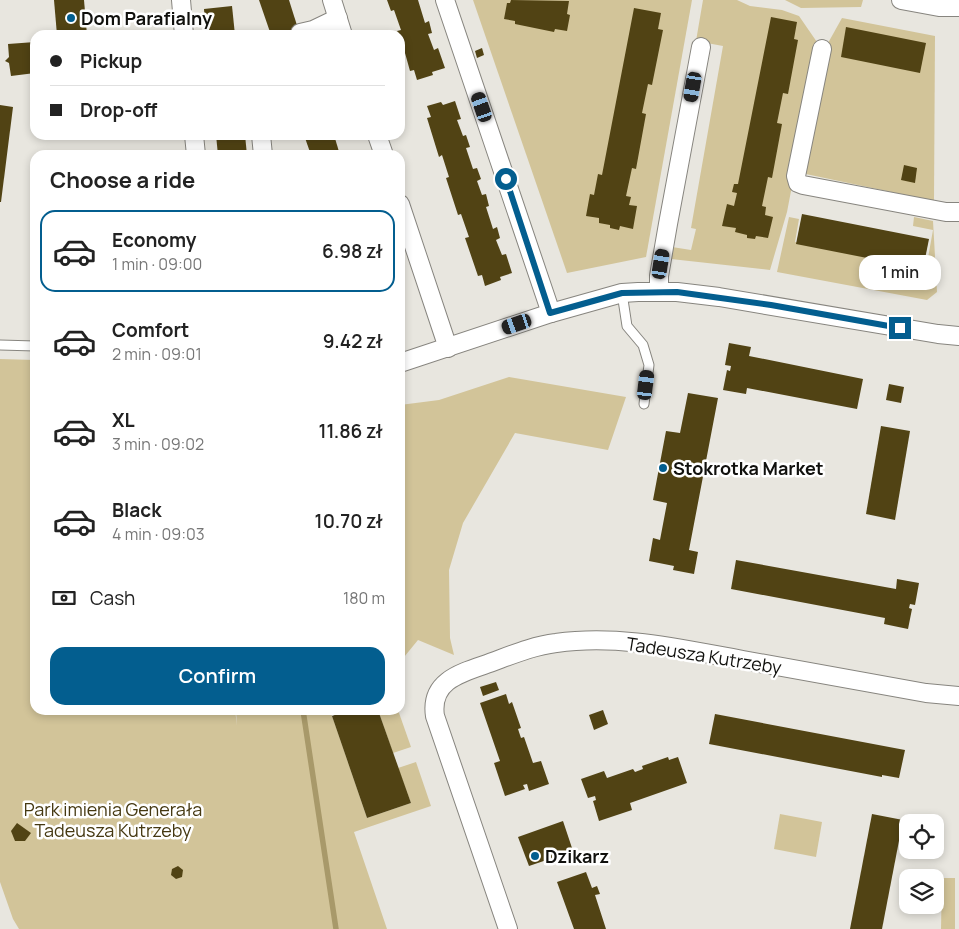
<!DOCTYPE html>
<html lang="en">
<head>
<meta charset="utf-8">
<style>
	body { margin:0; font-family:Manrope,sans-serif; background:#f2f2f2; color:#222; height:100vh; display:flex; flex-direction:column; font-size:19px; white-space:nowrap }
	* { box-sizing:border-box; margin:0 }
	p { font-size:16px; color:#767676 }
	.icon { flex:none; width:28px; height:28px; fill:none; stroke:currentColor; stroke-width:2; stroke-linecap:round; stroke-linejoin:round }
	.map { position:relative; flex:1; overflow:hidden }
	.side { position:absolute; left:30px; top:150px; width:375px; height:565px; display:flex; flex-direction:column; background:#fff; border-radius:15px; box-shadow:0 2px 8px #0003 }
	.side>* { flex:none }
	.top-card { position:absolute; left:30px; top:30px; width:375px; height:110px; border-radius:15px; box-shadow:0 2px 8px #0003; display:grid; align-content:center; height:110px; padding:0 20px; background:#fff }
	.tools { position:absolute; left:899px; top:814px; display:grid; gap:10px }
	.tools a { display:grid; place-items:center; width:45px; height:45px; border-radius:10px; background:#fff; box-shadow:0 2px 8px #0003; font-size:25px }
	.end { position:absolute; width:22px; height:22px; margin:-11px; border:6px solid #035e8f; background:#fff; box-shadow:0 0 0 2px #fff }
	.from { border-radius:50% }
	.bubble { position:absolute; height:35px; border-radius:15px; background:#fff; box-shadow:0 2px 8px #0003; font-size:16px; font-weight:600; line-height:35px; text-align:center }
	.car { position:absolute; width:15px; height:30px; margin:-15px -8px; border-radius:6px; box-shadow:0 0 4px 1px #0007; background:linear-gradient(#222 24%,#8ab4d8 0 40%,#222 0 76%,#8ab4d8 0 86%,#222 0) }
	.top-card b { display:flex; align-items:center; gap:18px; height:48px; font-size:19px }
	.top-card b+b { border-top:1px solid #e0e0e0 }
	.top-card i { width:12px; height:12px; background:#222 }
	ul { padding:0; list-style:none }
	li { display:flex; align-items:center; gap:15px; height:82px; margin:0 10px 8px; padding:0 10px; border:2px solid transparent; border-radius:15px }
	li div { flex:1 }
	li b { display:block; font-size:19px }
	li em { font-style:normal; font-weight:600 }
	li.on { border-color:#035e8f }
	li>.icon { width:45px; height:45px; stroke-width:1.5 }
	h2 { padding:0 20px; font-size:22px; line-height:60px }
	.pay { display:flex; align-items:center; gap:12px; height:55px; padding:0 20px; font-size:19px }
	.pay p { margin-inline-start:auto }
	.action { display:flex; gap:10px; margin-top:auto; padding:10px 20px }
	.action a { flex:1; height:58px; border-radius:15px; background:#035e8f; color:#fff; font-size:20px; font-weight:600; line-height:58px; text-align:center }
	.map>svg:first-child { display:block }
</style>
</head>
<body>
<div class="map">
<svg width="959" height="929" viewBox="0 0 959 929">
	<rect width="100%" height="100%" fill="#e8e6df"/>
	<g fill="#d2c499">
		<path d="M473,0H692L646,257L567,273Z"/>
		<path d="M703,0H737L750,6L782,10L799,16L819,45L787,212L770,270L671,259L672,247L691,250L696,229L691,228L723,46L696,41Z"/>
		<path d="M785,0H863L861,7L801,8Z"/>
		<path d="M842,18L935,36L934,201L801,173L828,43Z"/>
		<path d="M789,217L799,219L795,242L926,269L933,230L913,226L914,217L933,221L937,292L927,300L777,272Z"/>
		<path d="M0,359L35,360V710H235L237,725L236,710H330L367,818L411,803L398,768L416,762L431,806L354,832L387,929H19L13,919L0,882Z"/>
		<path d="M509,377L626,397L608,450L515,433L463,523L449,570L450,638L454,655L418,640L400,662V405L439,400Z"/>
		<path d="M378,710H398L411,747L393,753Z"/>
		<path d="M780,814L822,822L816,857L774,849Z"/>
		<path d="M942,878H955V929H941Z"/>
	</g>
	<g fill="none" stroke-linecap="round" stroke-linejoin="round">
		<path stroke="#a8996a" stroke-width="5.5" d="M303,710L336,929"/>
	</g>
	<g fill="#514314">
		<path d="M54,0H84L87,35H57Z"/>
		<path d="M259,0H289L300,35H271Z"/>
		<path d="M387,0H418L425,23L429,21L432,33L428,34L434,50L438,48L445,68L432,72L433,75L417,80L414,70L410,71L400,35L397,31L401,30L394,10L391,11Z"/>
		<path d="M511,0L569,1L567,14L570,15L567,31L555,29L554,32L515,24V21L504,19L507,3H510Z"/>
		<path d="M232,6L235,35H206L204,9Z"/>
		<path d="M634,8L661,13L658,29L663,30L652,85L648,84L642,113L646,114L636,169L632,168L626,196L631,197L629,205L637,206L633,229L620,226L619,230L610,228V225L599,223V218L586,216L590,194L594,195L598,174L602,175Z"/>
		<path d="M771,17L797,22L794,39L798,40L788,94L783,93L777,123L782,124L772,178L768,177L762,206L766,207L765,215L773,217L768,238L756,236L755,239L747,238V235L735,232L736,228L722,226L727,204L734,206L737,193L732,192L734,184H738Z"/>
		<path d="M846,27L926,43L920,73L841,57Z"/>
		<path d="M35,42V73L11,76L9,63L5,61L9,57L8,44Z"/>
		<path d="M482,48L484,55L477,58L475,51Z"/>
		<path d="M455,101L461,119L457,120L463,136L466,135L470,147L466,148L473,169L477,168L481,179L477,181L482,195L486,194L489,206L486,207L493,229L497,227L500,238L496,240L502,255L506,254L512,273L500,277L501,280L485,286L482,275L478,276L465,238L469,237L461,214L458,215L446,178L449,177L442,155L439,157L427,118L431,117L427,106L441,102L443,105Z"/>
		<path d="M0,105L13,107L1,202H0Z"/>
		<path d="M216,135H245L247,155H218Z"/>
		<path d="M304,135H334L340,155H311Z"/>
		<path d="M904,165L917,168L915,183L901,180Z"/>
		<path d="M802,214L929,239L923,269L796,244Z"/>
		<path d="M729,343L751,347L749,356L863,379L857,409L747,388L746,394L723,390L727,370L730,371L731,366L725,365Z"/>
		<path d="M889,384L904,387L901,403L886,400Z"/>
		<path d="M688,393L718,398L689,550L698,552L694,574L673,570L674,566L649,561L653,538L660,540L667,503L653,500L666,431L680,433Z"/>
		<path d="M881,426L910,431L895,520L866,514Z"/>
		<path d="M736,560L896,589L897,579L919,583L915,605L910,604L909,608L912,609L908,629L884,624L885,618L731,589Z"/>
		<path d="M496,682L499,690L483,696L480,687Z"/>
		<path d="M506,694L509,704L512,702L521,728L518,729L521,738L524,737L533,763L541,761L549,784L529,791L527,784L523,785L525,789L505,796L494,763L500,761L480,703Z"/>
		<path d="M348,710H378L411,803L367,818L332,716Z"/>
		<path d="M603,710L608,724L594,730L589,715Z"/>
		<path d="M715,714L905,750L899,778L882,775V777L709,744Z"/>
		<path d="M668,757L669,760L678,757L687,783L630,803L632,810L599,821L593,801L596,800L595,796L588,798L581,779L604,771L607,778L633,769L635,772L643,769L642,766Z"/>
		<path d="M872,814L903,820L882,929H850Z"/>
		<path d="M563,821L573,851L529,866L518,837Z"/>
		<path d="M17,823L31,833L25,841H15L11,831Z"/>
		<path d="M178,866L183,870L182,877L176,879L171,875L172,869Z"/>
		<path d="M586,872L592,888L597,886L600,894L595,895L606,929H574L557,882Z"/>
	</g>
	<g fill="none" stroke-linecap="round" stroke-linejoin="round">
		<defs>
			<g id="lane">
				<path d="M622,293L627,326L643,345L649,365L644,404"/>
				<path d="M0,345L35,346"/>
			</g>
			<g id="street">
				<path d="M181,0L184,35"/>
				<path d="M332,0L343,35"/>
				<path d="M445,0L551,313"/>
				<path d="M901,0L939,7H959"/>
				<path d="M300,33L313,30L338,18"/>
				<path d="M822,49L796,176L798,183L803,185L946,212H959"/>
				<path d="M194,135L196,155"/>
				<path d="M261,135L263,155"/>
				<path d="M377,135L384,155"/>
				<path d="M400,204L448,348"/>
				<path d="M659,292V276L668,224L701,47"/>
				<path d="M400,363L551,313L622,293L638,292H677L719,297L938,334L959,336"/>
				<path d="M508,929L435,716C430,683 457,674 484,665C507,657 531,646 556,643C619,634 681,649 743,660C804,671 865,682 926,693L959,696"/>
			</g>
		</defs>
		<use href="#lane" stroke="#87857f" stroke-width="11"/>
		<use href="#street" stroke="#87857f" stroke-width="20"/>
		<use href="#lane" stroke="#fff" stroke-width="9"/>
		<use href="#street" stroke="#fff" stroke-width="18"/>
	</g>
	<g fill="none" stroke-linecap="round" stroke-linejoin="round">
		<path stroke="#035e8f" stroke-width="6" d="M506,179L550,313L622,293L677,292L771,305L900,328"/>
	</g>
	<g fill="#035e8f" stroke="#fff" stroke-width="2">
		<circle cx="71" cy="18" r="5"/>
		<circle cx="663" cy="468" r="5"/>
		<circle cx="535" cy="856" r="5"/>
	</g>
	<g text-anchor="middle" dominant-baseline="central" stroke-width="5" stroke-linejoin="round" paint-order="stroke">
		<g font-size="18" font-weight="bold" fill="#10100d" stroke="#fff" text-anchor="start">
			<text x="81" y="18">Dom Parafialny</text>
			<text x="673" y="468">Stokrotka Market</text>
			<text x="545" y="856">Dzikarz</text>
		</g>
		<g font-size="18" fill="#10100d" stroke="#fff">
			<text transform="translate(704 655) rotate(9)">Tadeusza Kutrzeby</text>
		</g>
		<g font-size="18" fill="#453811" stroke="#fff">
			<text x="113" y="809">Park imienia Generała<tspan x="113" dy="21">Tadeusza Kutrzeby</tspan></text>
		</g>
	</g>
</svg>
<div class="tools">
<a><svg class="icon" aria-label="locate" viewBox="0 0 24 24"><circle cx="12" cy="12" r="6"/><path d="M12 2v4M12 18v4M2 12h4M18 12h4"/></svg></a>
<a><svg class="icon" aria-label="layers" viewBox="0 0 24 24"><path d="M12 4l9 5-9 5-9-5zM3 14l9 5 9-5"/></svg></a>
</div>
<i class="end from" style="left:506px;top:179px"></i>
<i class="end" style="left:900px;top:328px"></i>
<div class="bubble" style="left:859px;top:255px;width:82px">1 min</div>
<i class="car" style="left:693px;top:87px;rotate:190deg"></i>
<i class="car" style="left:482px;top:107px;rotate:341deg"></i>
<i class="car" style="left:661px;top:264px;rotate:9deg"></i>
<i class="car" style="left:517px;top:324px;rotate:251deg"></i>
<i class="car" style="left:646px;top:385px;rotate:7deg"></i>
<div class="top-card">
<b><i class="from"></i>Pickup</b>
<b><i></i>Drop-off</b>
</div>
<section class="side">
<h2>Choose a ride</h2>
<ul>
<li class="on"><svg class="icon" aria-label="car" viewBox="0 0 24 24"><path d="M5 17H2v-5l4-1 3-4h7l3 4 3 1v5h-3M9 17h6M6 11h13"/><circle cx="7" cy="17" r="2"/><circle cx="17" cy="17" r="2"/></svg><div><b>Economy</b><p>1 min · 09:00</p></div><em>6.98 zł</em></li>
<li><svg class="icon" aria-label="car" viewBox="0 0 24 24"><path d="M5 17H2v-5l4-1 3-4h7l3 4 3 1v5h-3M9 17h6M6 11h13"/><circle cx="7" cy="17" r="2"/><circle cx="17" cy="17" r="2"/></svg><div><b>Comfort</b><p>2 min · 09:01</p></div><em>9.42 zł</em></li>
<li><svg class="icon" aria-label="car" viewBox="0 0 24 24"><path d="M5 17H2v-5l4-1 3-4h7l3 4 3 1v5h-3M9 17h6M6 11h13"/><circle cx="7" cy="17" r="2"/><circle cx="17" cy="17" r="2"/></svg><div><b>XL</b><p>3 min · 09:02</p></div><em>11.86 zł</em></li>
<li><svg class="icon" aria-label="car" viewBox="0 0 24 24"><path d="M5 17H2v-5l4-1 3-4h7l3 4 3 1v5h-3M9 17h6M6 11h13"/><circle cx="7" cy="17" r="2"/><circle cx="17" cy="17" r="2"/></svg><div><b>Black</b><p>4 min · 09:03</p></div><em>10.70 zł</em></li>
</ul>
<div class="pay"><svg class="icon" aria-label="cash" viewBox="0 0 24 24"><path d="M3 7h18v10H3z"/><circle cx="12" cy="12" r="2"/></svg>Cash<p>180 m</p></div>
<div class="action"><a>Confirm</a></div>
</section>
</div>
</body>
</html>
